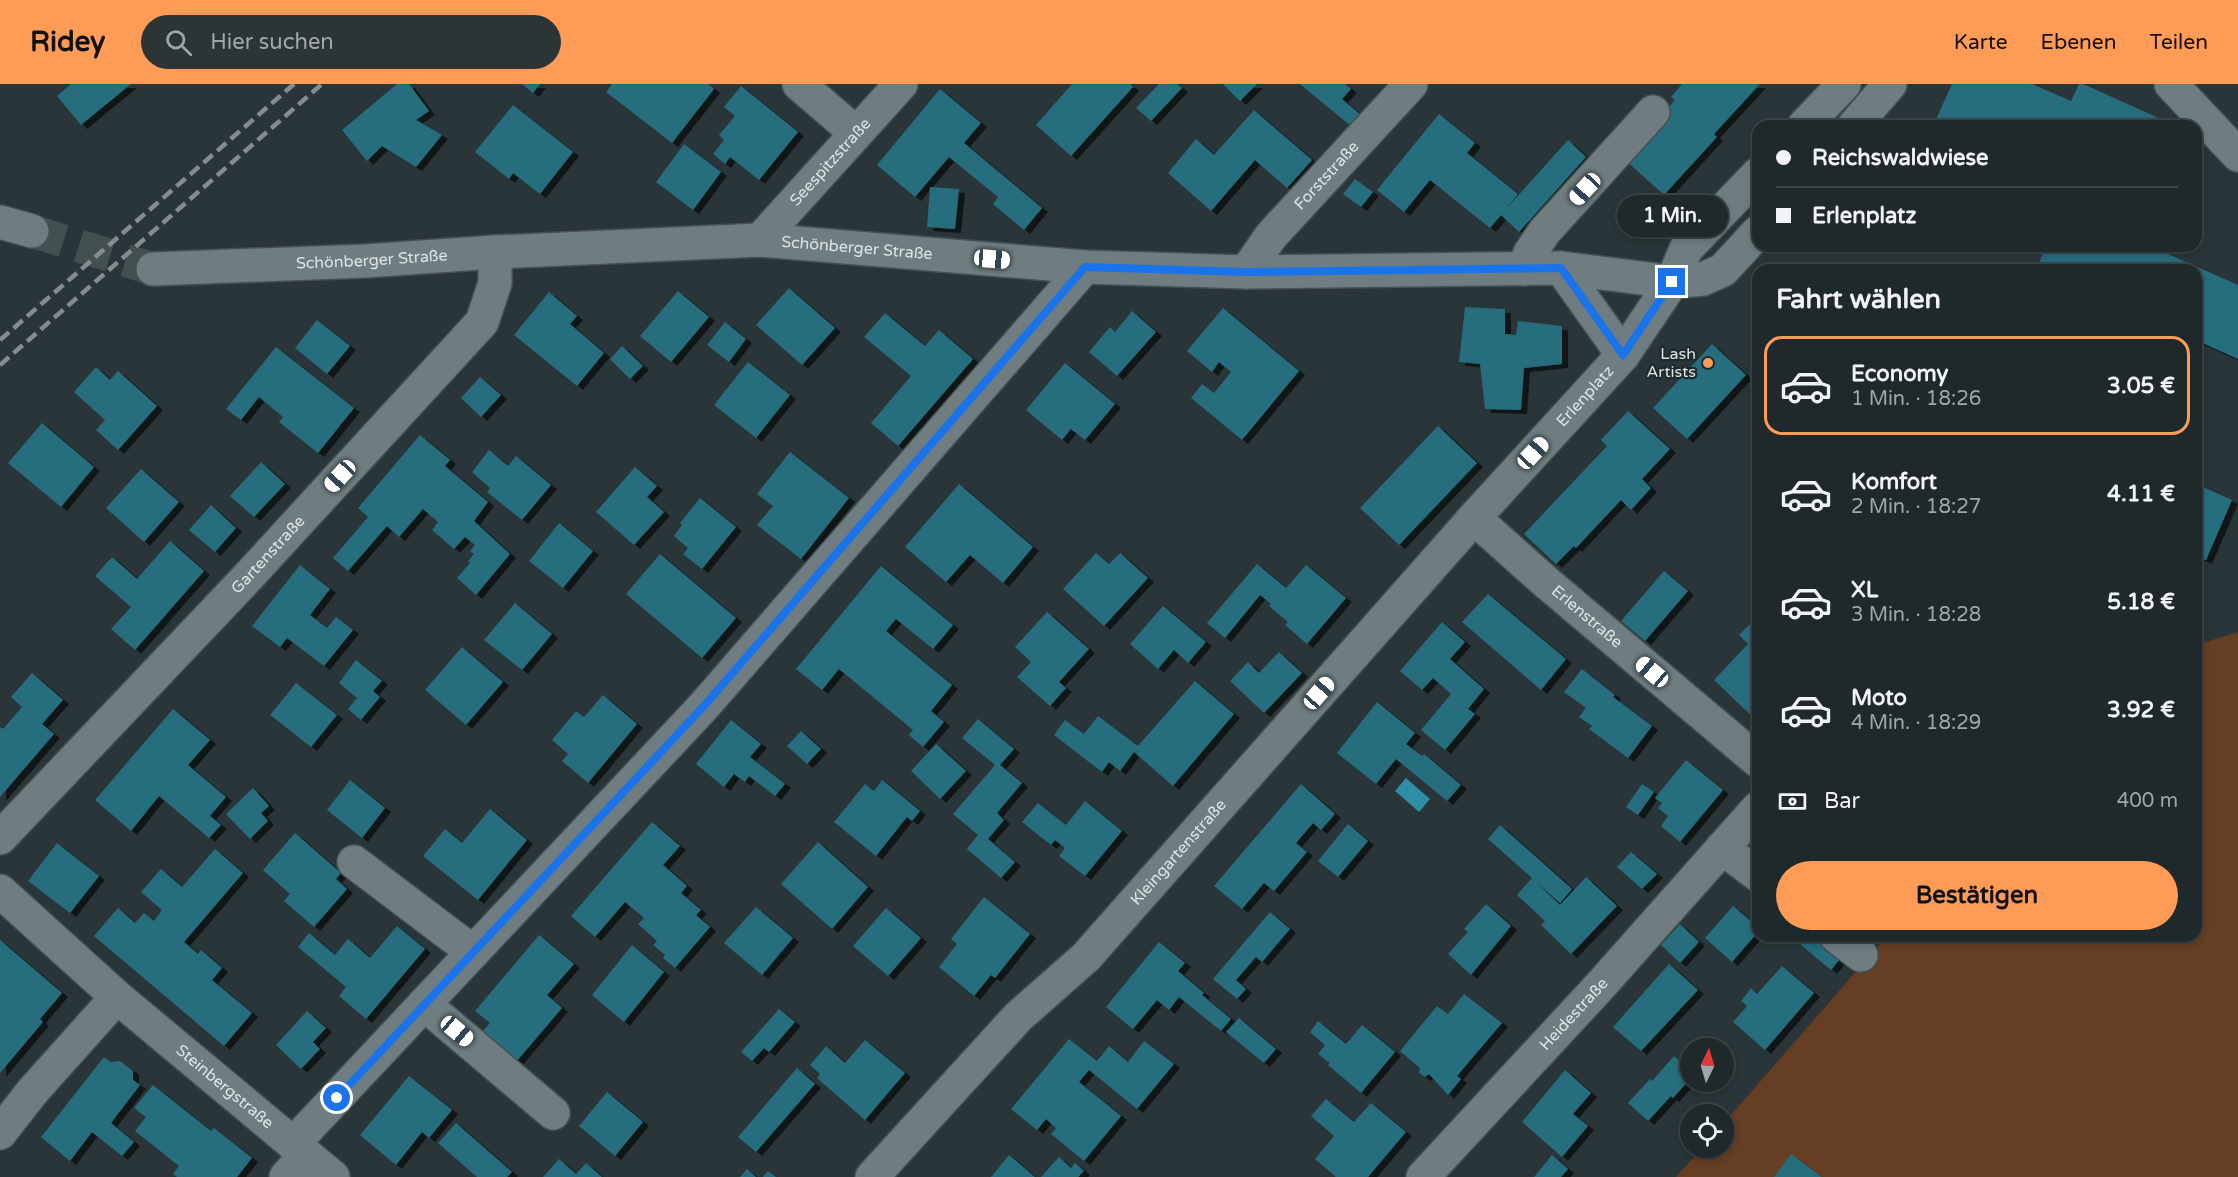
<!DOCTYPE html>
<html lang="de">
<head>
<meta charset="utf-8">
<style>
	body { margin:0; font-family:"Varela Round",sans-serif; background:#2c3436; color:#f1f3f6; height:100vh; display:flex; flex-direction:column; font-size:22px; white-space:nowrap }
	* { box-sizing:border-box; margin:0 }
	p { font-size:20px; color:#a1a6a8 }
	.icon { flex:none; width:33px; height:33px; fill:none; stroke:currentColor; stroke-width:2; stroke-linecap:round; stroke-linejoin:round }
	.map { position:relative; flex:1; overflow:hidden }
	.details { position:absolute; left:1752px; top:180px; width:450px; height:678px; display:flex; flex-direction:column; background:#1f282a; border-radius:18px; box-shadow:0 3px 9px #0003,0 0 0 2px #3c4447 }
	.details>* { flex:none }
	.hud { position:absolute; left:1752px; top:36px; width:450px; height:132px; border-radius:18px; box-shadow:0 3px 9px #0003,0 0 0 2px #3c4447; display:grid; align-content:center; height:132px; padding:0 24px; background:#1f282a }
	.needle { width:39px; rotate:5deg }
	.tools { position:absolute; left:1680px; top:954px; display:grid; gap:12px }
	.tools a { display:grid; place-items:center; width:54px; height:54px; border-radius:50%; background:#1f282a; box-shadow:0 3px 9px #0003,0 0 0 2px #3c4447; font-size:30px }
	.end { position:absolute; width:27px; height:27px; margin:-14px; border:8px solid #1a73e8; background:#fff; box-shadow:0 0 0 3px #fff }
	.from { border-radius:50% }
	.bubble { position:absolute; height:42px; border-radius:21px; background:#1f282a; box-shadow:0 3px 9px #0003,0 0 0 2px #3c4447; font-size:20px; font-weight:700; line-height:42px; text-align:center }
	.car { position:absolute; width:18px; height:36px; margin:-18px -9px; border-radius:8px; box-shadow:0 0 4px 2px #0007; background:linear-gradient(#fff 24%,#345 0 40%,#fff 0 76%,#345 0 86%,#fff 0) }
	.hud b { display:flex; align-items:center; gap:21px; height:57px; font-size:22px }
	.hud b+b { border-top:2px solid #3c4447 }
	.hud i { width:15px; height:15px; background:#f1f3f6 }
	ul { padding:0; list-style:none }
	li { display:flex; align-items:center; gap:18px; height:99px; margin:0 12px 9px; padding:0 12px; border:3px solid transparent; border-radius:18px }
	li div { flex:1 }
	li b { display:block; font-size:22px }
	li em { font-style:normal; font-weight:700 }
	li.selected { border-color:#fe9c57 }
	li>.icon { width:54px; height:54px; stroke-width:1.5 }
	h2 { padding:0 24px; font-size:27px; line-height:72px }
	.pay { display:flex; align-items:center; gap:15px; height:66px; padding:0 24px; font-size:22px }
	.pay p { margin-inline-start:auto }
	.action { display:flex; gap:12px; margin-top:auto; padding:12px 24px }
	.action a { flex:1; height:69px; border-radius:36px; background:#fe9c57; color:#111; font-size:24px; font-weight:700; line-height:69px; text-align:center }
	header { display:flex; align-items:center; gap:36px; box-sizing:border-box; height:84px; padding:0 30px; background:#fe9c57; color:#111 }
	header strong { font-size:28px }
	nav { display:flex; gap:33px; margin-inline-start:auto; font-size:21px }
	.search { width:420px; height:54px; background:#2c3436; display:flex; align-items:center; gap:15px; box-sizing:border-box; padding:0 21px; border-radius:33px; color:#a1a6a8; font-size:22px }
	.map>svg:first-child { display:block }
</style>
</head>
<body>
<header>
<strong>Ridey</strong>
<div class="search"><svg class="icon" aria-label="search" viewBox="0 0 24 24"><circle cx="10" cy="10" r="6"/><path d="M15 15l6 6"/></svg>Hier suchen</div>
<nav><a>Karte</a><a>Ebenen</a><a>Teilen</a></nav>
</header>
<div class="map">
<svg width="2238" height="1093" viewBox="0 0 2238 1093">
	<defs>
		<filter id="shadow"><feDropShadow dx="6" dy="4" stdDeviation="0" flood-color="#0009"/></filter>
	</defs>
	<rect width="100%" height="100%" fill="#293538"/>
	<path fill="#653e23" d="M2238,548V1093H1676L1702,1064H1724V1039L1887,852H2196V561Z"/>
	<path fill="#2f8ea5" d="M1406,694L1430,715L1419,728L1395,707Z"/>
	<g fill="#266d7e" filter="url(#shadow)">
		<path d="M71,0H131L81,41L57,12Z"/>
		<path d="M397,0H409L429,27L416,36L442,51L416,83L382,62L367,77L342,46Z"/>
		<path d="M522,0H540L533,9Z"/>
		<path d="M612,0H708L714,5L672,59L606,8Z"/>
		<path d="M1072,0H1130L1133,3L1071,72L1036,41Z"/>
		<path d="M1159,0H1177L1182,4L1151,37L1136,24Z"/>
		<path d="M1223,0H1257L1240,17Z"/>
		<path d="M1300,0H1345L1351,5L1342,15L1362,32L1352,43Z"/>
		<path d="M1682,0H1760L1714,50L1717,53L1664,111L1623,74L1675,16L1671,13Z"/>
		<path d="M1952,0H2032L2071,17L2079,0H2083L2163,36L2160,42H1933Z"/>
		<path d="M741,2L798,48L759,96L730,73L725,80L713,70L724,56L719,51L735,32L724,23Z"/>
		<path d="M940,5L981,39L964,59L1042,124L1024,146L993,120L998,113L949,73L915,113L877,81Z"/>
		<path d="M513,21L573,68L540,110L513,89L509,95L475,68Z"/>
		<path d="M1254,26L1312,76L1287,104L1255,76L1211,127L1168,89L1196,55L1214,71Z"/>
		<path d="M1439,30L1475,59L1467,69L1518,110L1505,126L1568,56L1586,73L1519,148L1501,131L1490,144L1430,96L1404,128L1377,106Z"/>
		<path d="M684,60L721,88L693,126L656,98Z"/>
		<path d="M1355,95L1373,108L1361,123L1343,110Z"/>
		<path d="M930,103L959,105L955,145L927,143Z"/>
		<path d="M2046,162H2150L2238,201V275L2196,256V186H2036Z"/>
		<path d="M789,204L835,244L802,281L756,241Z"/>
		<path d="M678,207L709,233L671,278L640,252Z"/>
		<path d="M549,208L577,232L570,240L604,269L577,302L514,251Z"/>
		<path d="M1465,223L1505,225V250L1516,251L1518,237L1562,242V280L1524,284L1521,326L1485,325L1480,280L1459,278Z"/>
		<path d="M1223,224L1299,287L1242,356L1191,314L1202,300L1214,309L1231,288L1219,278L1212,288L1187,267Z"/>
		<path d="M1132,227L1156,248L1117,292L1089,268L1110,243L1115,248Z"/>
		<path d="M885,229L925,262L939,246L973,275L898,362L871,339L911,292L864,253Z"/>
		<path d="M317,236L350,262L327,290L295,264Z"/>
		<path d="M725,238L746,255L729,278L707,261Z"/>
		<path d="M1712,260L1746,291L1687,355L1653,324Z"/>
		<path d="M622,262L643,282L630,295L610,275Z"/>
		<path d="M276,263L354,324L318,369L279,338L283,333L259,313L241,336L226,325Z"/>
		<path d="M1758,275V288L1751,283Z"/>
		<path d="M748,278L790,311L756,354L714,321Z"/>
		<path d="M1065,279L1115,320L1085,356L1071,345L1062,356L1026,326Z"/>
		<path d="M96,283L110,296L118,287L157,322L118,366L96,346L105,336L74,308Z"/>
		<path d="M480,293L501,311L481,333L461,314Z"/>
		<path d="M1628,327L1670,365L1642,395L1651,404L1631,426L1621,416L1576,464L1574,462L1556,480L1524,450L1607,362L1601,356Z"/>
		<path d="M42,339L94,383L61,423L8,379Z"/>
		<path d="M1438,342L1477,379L1399,461L1360,424Z"/>
		<path d="M420,351L450,376L445,382L488,418L474,437L510,470L476,511L457,494L470,479L468,477L474,470L470,467L475,461L465,453L454,465L432,446L438,438L423,425L399,453L387,442L348,487L333,474L368,433L358,424Z"/>
		<path d="M489,366L508,382L516,372L551,401L522,436L487,408L490,404L472,388Z"/>
		<path d="M790,368L849,414L801,475L757,441L773,422L757,410Z"/>
		<path d="M261,378L285,400L254,433L230,412Z"/>
		<path d="M635,383L657,402L647,413L664,428L634,461L596,428Z"/>
		<path d="M141,385L179,418L144,458L106,424Z"/>
		<path d="M959,400L1033,463L1003,499L970,471L946,498L905,463Z"/>
		<path d="M2196,400L2232,416L2206,476L2196,472Z"/>
		<path d="M700,414L736,443L702,485L683,470L688,464L674,452L682,441L680,439Z"/>
		<path d="M211,421L236,444L215,468L189,446Z"/>
		<path d="M559,439L593,467L563,504L529,477Z"/>
		<path d="M170,457L204,487L135,566L111,545L131,523L95,492L112,473L137,495Z"/>
		<path d="M1096,469L1109,480L1120,469L1148,494L1104,542L1063,505Z"/>
		<path d="M660,470L736,534L702,574L626,510Z"/>
		<path d="M1257,480L1286,504L1306,481L1346,514L1307,560L1285,541L1288,538L1269,522L1271,520L1260,511L1225,554L1207,539Z"/>
		<path d="M300,481L330,505L310,531L327,544L336,533L353,546L324,582L287,554L280,563L252,542Z"/>
		<path d="M881,482L953,541L933,565L896,535L886,547L952,601L931,627L944,638L923,663L909,651L913,646L839,585L822,606L796,585Z"/>
		<path d="M1664,487L1688,507L1645,557L1621,537Z"/>
		<path d="M1488,510L1566,575L1541,606L1462,538Z"/>
		<path d="M515,519L552,550L522,586L484,556Z"/>
		<path d="M1163,522L1206,558L1188,579L1174,566L1158,585L1130,560Z"/>
		<path d="M1047,528L1089,565L1059,598L1066,604L1050,622L1017,593L1031,578L1015,563Z"/>
		<path d="M1753,537L1758,542V638L1714,596L1748,560L1739,551Z"/>
		<path d="M1442,538L1465,558L1450,575L1484,605L1468,625L1475,630L1445,666L1421,646L1451,610L1433,594L1422,606L1400,587Z"/>
		<path d="M462,563L503,598L466,641L425,606Z"/>
		<path d="M1279,568L1302,589L1264,629L1230,597L1248,578L1259,589Z"/>
		<path d="M356,576L382,597L373,607L380,613L361,636L348,625L357,614L339,599Z"/>
		<path d="M1582,585L1615,611L1613,613L1652,642L1628,674L1589,645L1592,642L1579,633L1586,624L1564,608Z"/>
		<path d="M32,589L63,616L42,640L54,650L0,713V643L3,645L22,623L11,613Z"/>
		<path d="M1195,597L1234,630L1173,702L1134,668L1120,687L1109,678L1102,688L1054,651L1065,636L1084,650L1098,632L1138,662Z"/>
		<path d="M296,599L337,631L311,663L270,631Z"/>
		<path d="M603,611L637,640L588,699L562,677L568,670L552,656L576,627L584,633Z"/>
		<path d="M1377,618L1415,649L1406,660L1422,672L1424,670L1461,701L1447,717L1396,675L1376,700L1337,669Z"/>
		<path d="M173,625L210,656L188,681L226,713L210,732L221,741L209,754L159,712L131,747L95,716Z"/>
		<path d="M978,635L1014,665L1000,681L1022,699L997,729L1004,736L988,755L1015,778L1001,794L967,765L978,751L953,730L995,681L962,654Z"/>
		<path d="M731,636L761,660L750,673L785,700L775,712L749,692L745,698L734,690L724,703L696,680Z"/>
		<path d="M801,647L821,665L807,680L787,662Z"/>
		<path d="M936,660L966,687L940,715L911,687Z"/>
		<path d="M1686,676L1723,706L1680,758L1661,742L1668,732L1658,724L1662,719L1655,714Z"/>
		<path d="M350,696L385,724L362,754L327,726Z"/>
		<path d="M882,696L920,727L912,737L907,733L876,772L834,738L865,700L874,707Z"/>
		<path d="M1301,700L1335,730L1321,746L1313,739L1296,759L1307,768L1274,807L1264,799L1242,825L1214,802Z"/>
		<path d="M1642,700L1654,708L1638,731L1626,723Z"/>
		<path d="M253,704L269,722L261,729L268,737L250,755L226,730Z"/>
		<path d="M1085,717L1122,747L1085,792L1059,772L1065,764L1055,756L1051,761L1022,738L1038,719L1066,741Z"/>
		<path d="M490,725L527,756L478,816L423,772L445,745L462,759Z"/>
		<path d="M652,738L680,762L663,781L687,802L681,809L701,826L696,831L710,843L675,884L663,874L665,871L653,861L657,857L638,840L644,834L625,818L595,853L571,832Z"/>
		<path d="M1348,740L1368,757L1338,793L1318,777Z"/>
		<path d="M1500,741L1572,805L1560,819L1535,797L1560,821L1586,793L1617,822L1571,870L1541,841L1545,837L1517,811L1532,794L1488,755Z"/>
		<path d="M295,749L341,789L336,795L347,805L314,843L284,817L290,810L263,786Z"/>
		<path d="M818,758L868,803L832,845L781,800Z"/>
		<path d="M57,759L99,792L70,829L28,797Z"/>
		<path d="M215,765L243,789L184,858L198,870L201,866L222,884L212,896L252,929L224,962L94,852L118,824L135,839L144,829L154,837L162,826L141,808L161,785L182,803Z"/>
		<path d="M1631,768L1657,790L1642,805L1617,783Z"/>
		<path d="M984,813L1030,850L995,894L991,891L974,912L939,883L957,860L951,855Z"/>
		<path d="M1486,820L1511,842L1471,891L1448,870L1468,848L1464,845Z"/>
		<path d="M1733,822L1758,843V848L1732,878L1705,854Z"/>
		<path d="M756,823L793,854L762,891L724,859Z"/>
		<path d="M886,824L921,854L888,892L853,862Z"/>
		<path d="M1270,828L1290,845L1262,878L1256,873L1236,896L1246,905L1237,915L1213,895Z"/>
		<path d="M1680,840L1699,858L1680,879L1661,861Z"/>
		<path d="M397,842L425,865L366,935L339,912L346,903L298,863L309,849L335,871L348,855L370,874Z"/>
		<path d="M539,851L574,880L547,911L562,924L516,978L481,949L490,939L475,927Z"/>
		<path d="M1808,852H1823L1844,870L1831,886L1801,861Z"/>
		<path d="M0,856L62,909L40,935L43,938L0,989Z"/>
		<path d="M1159,858L1185,879L1178,887L1204,909L1202,911L1231,935L1221,947L1179,913L1169,926L1157,916L1133,945L1106,923Z"/>
		<path d="M632,861L664,888L624,938L592,911Z"/>
		<path d="M1669,880L1698,906L1641,967L1613,943Z"/>
		<path d="M1782,882L1814,909L1765,966L1733,938L1747,922L1741,917L1751,904L1757,910Z"/>
		<path d="M1464,910L1502,939L1457,992L1461,995L1448,1011L1429,990L1425,993L1419,989L1420,984L1400,967L1437,922L1448,930Z"/>
		<path d="M779,925L795,938L769,968L764,964L752,977L741,968Z"/>
		<path d="M307,927L326,944L313,958L320,965L301,985L276,961Z"/>
		<path d="M1239,934L1276,965L1264,979L1226,948Z"/>
		<path d="M1318,937L1346,960L1362,941L1395,968L1361,1009L1328,981L1330,979L1318,970L1325,961L1310,948Z"/>
		<path d="M1069,955L1097,977L1109,962L1128,978L1144,957L1174,980L1137,1025L1089,986L1079,998L1121,1032L1084,1077L1051,1050L1056,1044L1046,1035L1037,1046L1011,1025Z"/>
		<path d="M865,956L905,989L865,1036L817,994L820,990L810,981L826,962L845,979Z"/>
		<path d="M1674,972L1690,986V995L1673,1014L1671,1012L1648,1037L1628,1019L1650,995L1652,997Z"/>
		<path d="M104,973L111,978L120,977L133,987V996L140,1001L111,1039L134,1058L122,1072L92,1048L70,1077L41,1053Z"/>
		<path d="M797,984L815,1000L756,1068L738,1053Z"/>
		<path d="M1565,986L1591,1009L1573,1030L1588,1042L1562,1073L1522,1038Z"/>
		<path d="M409,992L452,1026L429,1054L422,1048L396,1081L360,1051Z"/>
		<path d="M153,1001L211,1047L214,1044L252,1074L237,1093H177L173,1090L179,1082L135,1047L146,1033L134,1024Z"/>
		<path d="M607,1008L643,1038L615,1072L579,1042Z"/>
		<path d="M1326,1015L1354,1038L1371,1019L1406,1048L1368,1093H1336L1315,1075L1334,1052L1311,1032Z"/>
		<path d="M456,1039L512,1088L507,1093H477L438,1059Z"/>
		<path d="M1791,1070L1822,1093H1774Z"/>
		<path d="M1009,1071L1035,1093H991Z"/>
		<path d="M1552,1071L1568,1085L1561,1093H1534Z"/>
		<path d="M1059,1073L1071,1084L1075,1079L1084,1087L1078,1093H1041Z"/>
		<path d="M559,1075L576,1090L586,1079L602,1093H543Z"/>
		<path d="M747,1085L756,1093H740Z"/>
		<path d="M768,1087L776,1093H763Z"/>
	</g>
	<g fill="none" stroke-linecap="round" stroke-linejoin="round">
		<path stroke="#444f52" stroke-width="33" stroke-dasharray="33 16" stroke-linecap="butt" d="M32,147L153,185"/>
		<defs>
			<g id="minor">
				<path d="M799,0L856,49"/>
				<path d="M2171,0L2238,71"/>
				<path d="M1804,42L1844,0"/>
				<path d="M1854,42L1890,0"/>
				<path d="M0,138L32,147"/>
				<path id="s1" d="M760,156L901,0"/>
				<path d="M1561,184L1623,271"/>
				<path id="s2" d="M153,185L365,177L495,168L760,156L1085,183L1246,188L1561,184L1672,198L1703,195L1723,186L1758,148"/>
				<path d="M1524,185L1530,169L1545,147L1653,28"/>
				<path id="s3" d="M1246,188L1271,152L1411,0"/>
				<path id="s4" d="M1474,434L1547,499L1758,677"/>
				<path id="s5" d="M0,754L246,495L482,238L495,199V168"/>
				<path d="M1722,764L1758,791"/>
				<path d="M354,778L473,868"/>
				<path id="s6" d="M0,807L117,913L333,1093"/>
				<path d="M1836,852L1861,871"/>
				<path d="M424,920L553,1029"/>
				<path d="M0,1049L32,1008L117,913"/>
				<path d="M293,1060L703,623L1085,183"/>
				<path d="M286,1093L305,1071"/>
				<path id="s7" d="M872,1093L1018,933L1086,873L1474,434L1623,271L1672,198L1686,165L1758,90"/>
				<path id="s8" d="M1423,1093L1600,902L1758,724"/>
			</g>
		</defs>
		<use href="#minor" stroke="#465052" stroke-width="36"/>
		<use href="#minor" stroke="#6f7d81" stroke-width="33"/>
		<g stroke="#838d8f" stroke-width="4.5" stroke-dasharray="12 6" stroke-linecap="butt">
			<path d="M0,256L294,0"/>
			<path d="M0,281L322,0"/>
		</g>
	</g>
	<g fill="none" stroke-linecap="round" stroke-linejoin="round">
		<path stroke="#1a73e8" stroke-width="8" d="M337,1014L703,623L1085,183L1246,188L1561,184L1623,271L1672,198"/>
	</g>
	<circle fill="#fe9c57" stroke="#1f2b2e" stroke-width="2" cx="1708" cy="279" r="6"/>
	<g text-anchor="middle" dominant-baseline="central" stroke-width="4.5" stroke-linejoin="round" paint-order="stroke">
		<g font-size="16" fill="#dce3e5" stroke="#1f2b2e">
			<text stroke="none"><textPath href="#s1" startOffset="105">Seespitzstraße</textPath></text>
			<text stroke="none"><textPath href="#s3" startOffset="126">Forststraße</textPath></text>
			<text stroke="none"><textPath href="#s2" startOffset="705">Schönberger Straße</textPath></text>
			<text stroke="none"><textPath href="#s2" startOffset="219">Schönberger Straße</textPath></text>
			<text stroke="none"><textPath href="#s7" startOffset="1058">Erlenplatz</textPath></text>
			<text stroke="none"><textPath href="#s5" startOffset="390">Gartenstraße</textPath></text>
			<text stroke="none"><textPath href="#s4" startOffset="150">Erlenstraße</textPath></text>
			<text stroke="none"><textPath href="#s7" startOffset="447">Kleingartenstraße</textPath></text>
			<text stroke="none"><textPath href="#s8" startOffset="222">Heidestraße</textPath></text>
			<text stroke="none"><textPath href="#s6" startOffset="298">Steinbergstraße</textPath></text>
		</g>
		<g font-size="16" fill="#dce3e5" stroke="#1f2b2e" text-anchor="end">
			<text x="1696" y="270">Lash<tspan x="1696" dy="18">Artists</tspan></text>
		</g>
	</g>
</svg>
<div class="tools">
<a><svg class="needle" viewBox="-14 -14 28 28"><path d="M0-13l5 13h-10z" fill="#e53935"/><path d="M0 13l5-13h-10z" fill="#a1a6a8"/></svg></a>
<a><svg class="icon" aria-label="locate" viewBox="0 0 24 24"><circle cx="12" cy="12" r="6"/><path d="M12 2v4M12 18v4M2 12h4M18 12h4"/></svg></a>
</div>
<i class="end from" style="left:337px;top:1014px"></i>
<i class="end" style="left:1672px;top:198px"></i>
<div class="bubble" style="left:1617px;top:111px;width:111px">1 Min.</div>
<i class="car" style="left:1585px;top:105px;rotate:223deg"></i>
<i class="car" style="left:992px;top:175px;rotate:95deg"></i>
<i class="car" style="left:1533px;top:369px;rotate:43deg"></i>
<i class="car" style="left:340px;top:392px;rotate:223deg"></i>
<i class="car" style="left:1652px;top:588px;rotate:310deg"></i>
<i class="car" style="left:1319px;top:609px;rotate:41deg"></i>
<i class="car" style="left:457px;top:947px;rotate:130deg"></i>
<div class="hud">
<b><i class="from"></i>Reichswaldwiese</b>
<b><i></i>Erlenplatz</b>
</div>
<section class="details">
<h2>Fahrt wählen</h2>
<ul>
<li class="selected"><svg class="icon" aria-label="car" viewBox="0 0 24 24"><path d="M5 17H2v-5l4-1 3-4h7l3 4 3 1v5h-3M9 17h6M6 11h13"/><circle cx="7" cy="17" r="2"/><circle cx="17" cy="17" r="2"/></svg><div><b>Economy</b><p>1 Min. · 18:26</p></div><em>3.05 €</em></li>
<li><svg class="icon" aria-label="car" viewBox="0 0 24 24"><path d="M5 17H2v-5l4-1 3-4h7l3 4 3 1v5h-3M9 17h6M6 11h13"/><circle cx="7" cy="17" r="2"/><circle cx="17" cy="17" r="2"/></svg><div><b>Komfort</b><p>2 Min. · 18:27</p></div><em>4.11 €</em></li>
<li><svg class="icon" aria-label="car" viewBox="0 0 24 24"><path d="M5 17H2v-5l4-1 3-4h7l3 4 3 1v5h-3M9 17h6M6 11h13"/><circle cx="7" cy="17" r="2"/><circle cx="17" cy="17" r="2"/></svg><div><b>XL</b><p>3 Min. · 18:28</p></div><em>5.18 €</em></li>
<li><svg class="icon" aria-label="car" viewBox="0 0 24 24"><path d="M5 17H2v-5l4-1 3-4h7l3 4 3 1v5h-3M9 17h6M6 11h13"/><circle cx="7" cy="17" r="2"/><circle cx="17" cy="17" r="2"/></svg><div><b>Moto</b><p>4 Min. · 18:29</p></div><em>3.92 €</em></li>
</ul>
<div class="pay"><svg class="icon" aria-label="cash" viewBox="0 0 24 24"><path d="M3 7h18v10H3z"/><circle cx="12" cy="12" r="2"/></svg>Bar<p>400 m</p></div>
<div class="action"><a>Bestätigen</a></div>
</section>
</div>
</body>
</html>
